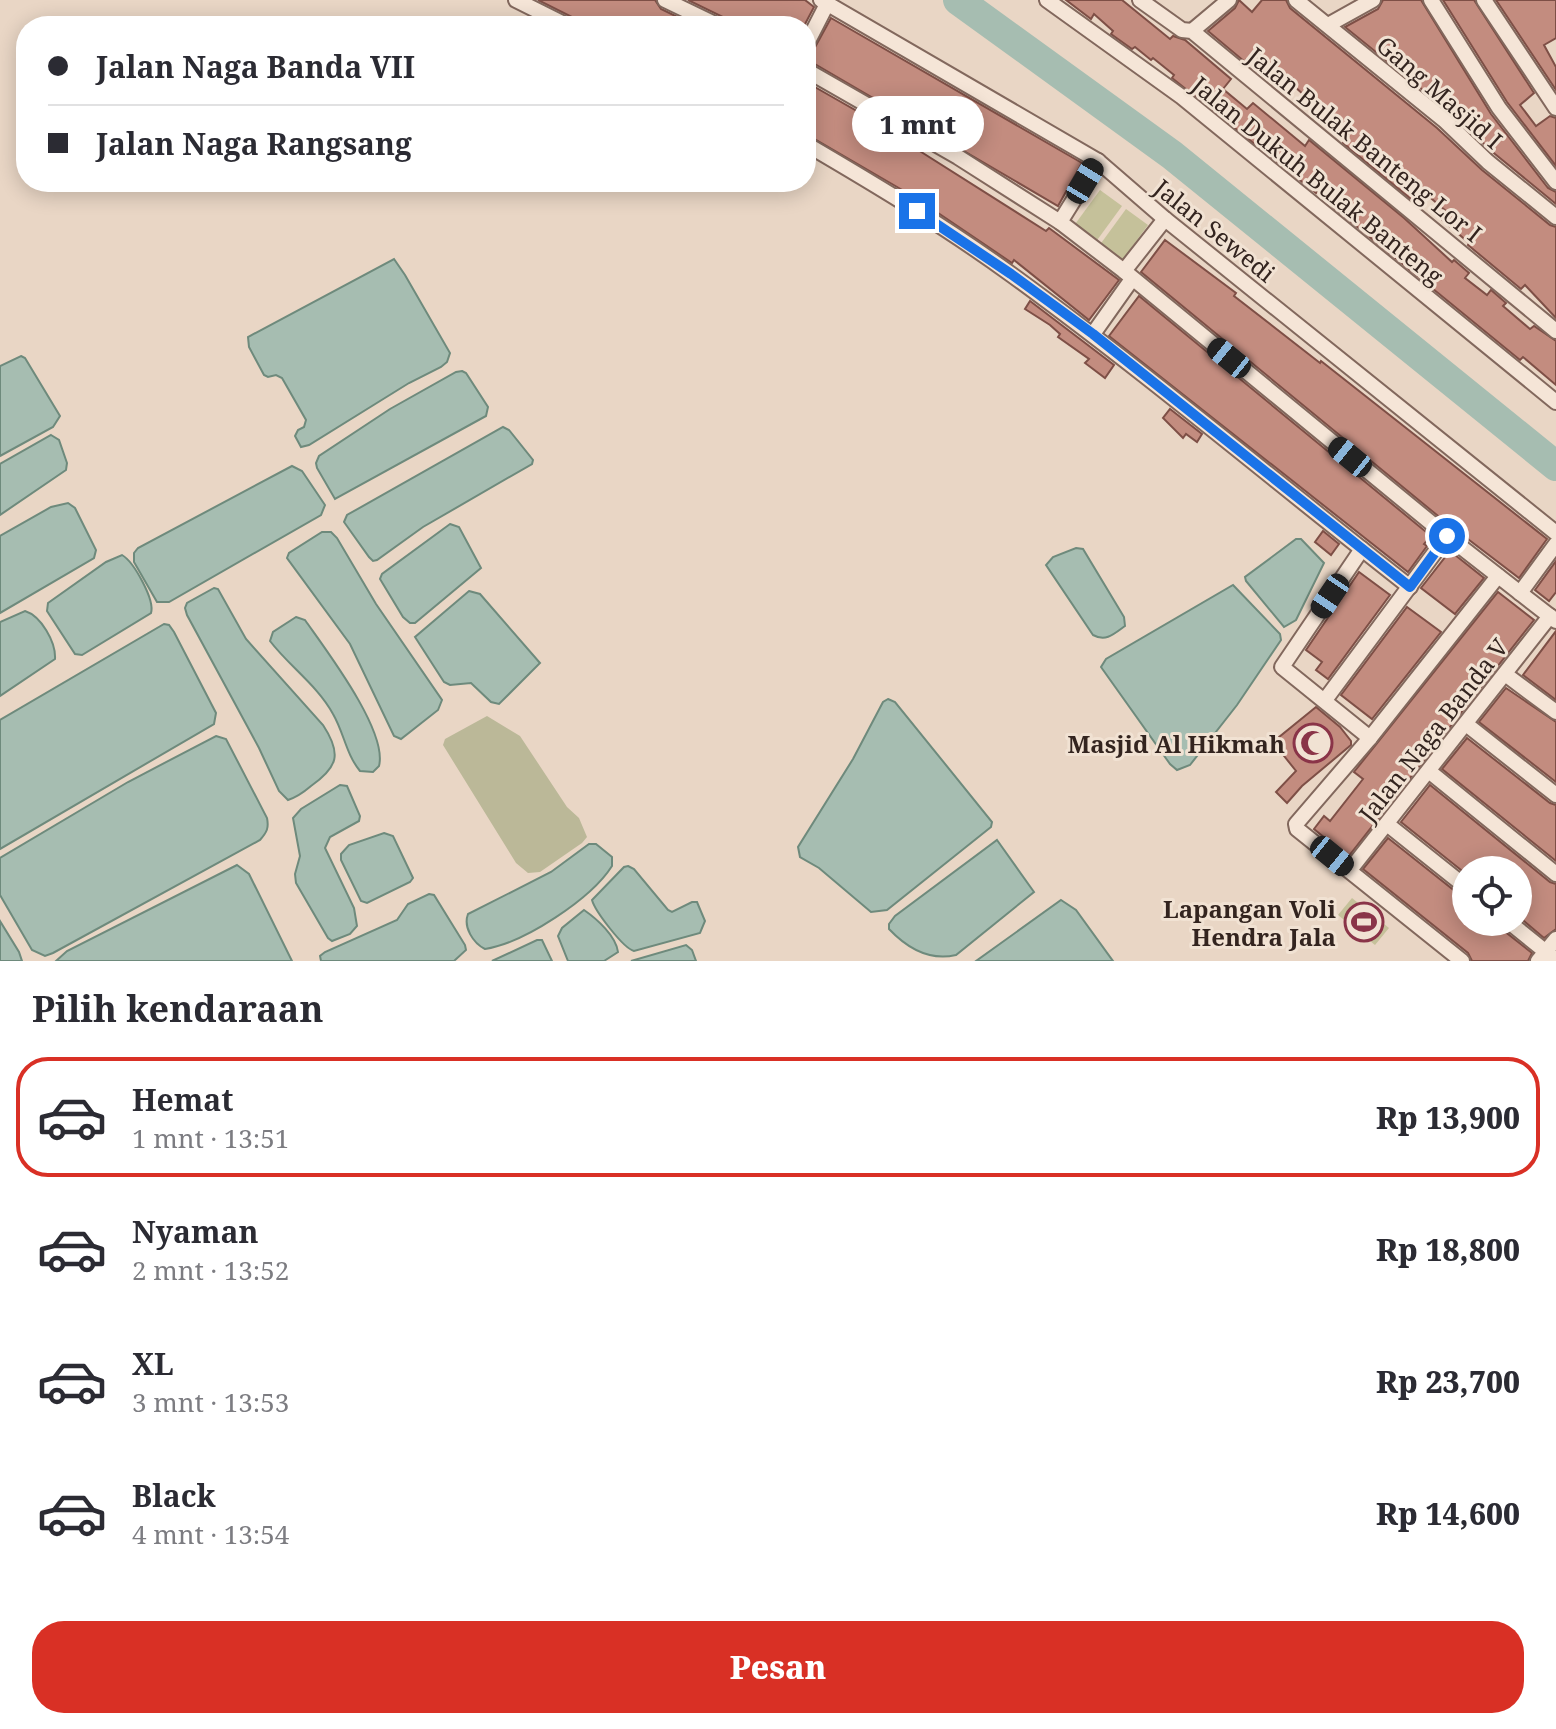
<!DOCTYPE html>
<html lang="id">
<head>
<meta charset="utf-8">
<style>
	body { margin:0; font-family:"Noto Serif",serif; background:#f2f2f3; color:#2b2b33; height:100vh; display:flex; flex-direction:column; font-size:30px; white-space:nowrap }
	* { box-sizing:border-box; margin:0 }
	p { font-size:26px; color:#7c7c81 }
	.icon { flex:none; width:44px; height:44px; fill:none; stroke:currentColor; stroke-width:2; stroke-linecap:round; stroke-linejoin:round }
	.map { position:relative; height:961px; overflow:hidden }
	.drawer { display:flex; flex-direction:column; background:#fff; flex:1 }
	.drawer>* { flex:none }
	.top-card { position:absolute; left:16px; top:16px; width:800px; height:176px; border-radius:32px; box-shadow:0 4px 20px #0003; display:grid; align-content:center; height:176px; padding:0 32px; background:#fff }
	.fabs { position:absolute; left:1452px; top:856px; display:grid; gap:16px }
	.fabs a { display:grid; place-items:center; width:80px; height:80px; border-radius:50%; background:#fff; box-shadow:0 4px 20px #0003; font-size:40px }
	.end { position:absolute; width:36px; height:36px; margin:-18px; border:10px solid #1a73e8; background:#fff; box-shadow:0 0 0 4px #fff }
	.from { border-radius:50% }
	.bubble { position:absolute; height:56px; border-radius:28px; background:#fff; box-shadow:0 4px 20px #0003; font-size:26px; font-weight:800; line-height:56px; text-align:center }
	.car { position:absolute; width:24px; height:48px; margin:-24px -12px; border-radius:10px; box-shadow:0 0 6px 2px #0007; background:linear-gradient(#222 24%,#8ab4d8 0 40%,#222 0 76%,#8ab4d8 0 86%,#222 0) }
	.top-card b { display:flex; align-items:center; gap:28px; height:76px; font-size:30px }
	.top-card b+b { border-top:2px solid #e1e1e2 }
	.top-card i { width:20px; height:20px; background:#2b2b33 }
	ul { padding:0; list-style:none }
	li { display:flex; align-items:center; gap:24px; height:120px; margin:0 16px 12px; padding:0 16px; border:4px solid transparent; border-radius:32px }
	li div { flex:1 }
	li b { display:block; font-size:30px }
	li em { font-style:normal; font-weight:800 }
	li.on { border-color:#d93025 }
	li>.icon { width:72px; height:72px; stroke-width:1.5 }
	h2 { padding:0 32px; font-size:36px; line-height:96px }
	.action { display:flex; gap:16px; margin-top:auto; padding:16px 32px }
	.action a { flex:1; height:92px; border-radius:32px; background:#d93025; color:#fff; font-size:32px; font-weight:800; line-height:92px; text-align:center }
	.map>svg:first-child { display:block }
</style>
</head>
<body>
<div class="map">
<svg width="1556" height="961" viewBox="0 0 1556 961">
	<rect width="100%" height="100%" fill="#e9d6c5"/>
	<g fill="#c5c19a">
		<path d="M1100,190L1122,206L1095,243L1073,227Z"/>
		<path d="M1126,209L1148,225L1121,262L1099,246Z"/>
		<path d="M1352,898L1389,928L1375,945L1338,915Z"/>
	</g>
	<path fill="#bbb898" d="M487,716L520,736L567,807L579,818L587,837L582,843L540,872L528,873L516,863L443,745L445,739Z"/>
	<g fill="#a6bdb1" stroke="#6e8a7c" stroke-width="2">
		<path d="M394,259L405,275L450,353L447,362L441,367L409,383L309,445L301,447L295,436L298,430L304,427L306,420L282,378L276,375L268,377L264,375L249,347L248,337Z"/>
		<path d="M21,356L25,358L60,416L53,427L0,456V366Z"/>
		<path d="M462,371L466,373L488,407L486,416L335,499L317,468L316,463L319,456L390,409L456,372Z"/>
		<path d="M503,427L509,430L533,460L532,464L423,527L377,560L373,561L369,557L344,522L347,515Z"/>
		<path d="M51,435L59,440L67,463L66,470L0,515V464Z"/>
		<path d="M292,466L302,471L325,505L321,515L169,602H157L134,562V553L138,548Z"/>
		<path d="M68,503L75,508L96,550L94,558L0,613V536L51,507Z"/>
		<path d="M450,524L459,527L481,568L415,623H410L403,617L380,579L382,574Z"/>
		<path d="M322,532H331L337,538L376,604L442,700L438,710L401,739L394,736L350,644L287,558L289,553Z"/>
		<path d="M1296,539H1301L1324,563L1296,620L1284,627L1246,581L1245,577Z"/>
		<path d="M1076,548L1083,549L1124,617L1125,626C1114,634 1106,642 1093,635L1046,565L1053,557Z"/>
		<path d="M122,555C134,562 155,600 151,613L82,655L75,654L47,611L48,603L106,562Z"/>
		<path d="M1233,585L1280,634L1281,640L1237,705L1190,765L1177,770L1170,764L1101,667L1106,659Z"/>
		<path d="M214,588L218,589L246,639L323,725C342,754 338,767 311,786C304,792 297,797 288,800L279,791L259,748L187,615L185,608L187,603Z"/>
		<path d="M469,591L480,594L540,663L499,704L491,702L471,683L450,685L444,682L415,637Z"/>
		<path d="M25,611C41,616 56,642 55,659L0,696V622Z"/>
		<path d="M296,617L305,620C326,650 388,731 379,766L373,772L360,771C346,754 344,733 333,714C318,686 289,666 270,641L273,632Z"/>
		<path d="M164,624L169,625L174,632L216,713L214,724L0,849V720Z"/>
		<path d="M888,699L895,702L992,822L991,827L887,910L871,912L819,868L800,857L798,847L853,759L883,702Z"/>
		<path d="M216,736L226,739L267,818C269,828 267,832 260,840L53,953L45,956L32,950L0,895V858L128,782Z"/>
		<path d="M340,785L347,786L360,816L359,821L330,837L325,848L354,908L357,926L350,934L332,941L328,938L296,883L295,874L300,856L293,818L301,809Z"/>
		<path d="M384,833L393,836L413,878L410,882L367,903L361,901L341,860V854L349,845Z"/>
		<path d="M997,840L1034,892L956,955C930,961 907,948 889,929V924L895,916Z"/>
		<path d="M589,844H596L612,857V866C591,899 524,943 485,949C473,943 463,927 468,914L551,872Z"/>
		<path d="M237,865L249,874L292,961H56L67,951Z"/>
		<path d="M628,866L634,869L668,910L672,912L692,902H697L705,921L700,933L634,951C623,948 595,911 592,900L624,867Z"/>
		<path d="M429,894L434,895L465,945L466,950L454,961H321L320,956L325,952L397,920L408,904Z"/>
		<path d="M1061,900L1076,910L1113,961H976Z"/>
		<path d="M584,910C597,919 616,936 618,952L604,961H568L558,936L562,928Z"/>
		<path d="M0,921L19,952L22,961H0Z"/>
		<path d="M537,940H542L552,961H492Z"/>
		<path d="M686,945L692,950L696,961H631Z"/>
	</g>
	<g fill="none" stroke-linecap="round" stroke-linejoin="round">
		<path stroke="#a6bdb1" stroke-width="30" d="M958,0L1172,155L1556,466"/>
	</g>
	<g fill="#c38c7f" stroke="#7e4f46" stroke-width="2">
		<path d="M538,0H655L661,9L696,26H578L572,17Z"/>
		<path d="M688,0H805L814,7L804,26H731L723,17Z"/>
		<path d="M1066,0H1122L1170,39L1173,36L1185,40L1231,79L1223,89L1247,109L1253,103L1305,146L1309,140L1404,218L1452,262L1454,260L1469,273L1465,278L1487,295L1491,290L1506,303L1503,306L1530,329L1534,326L1556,341V385L1523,357L1520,360L1334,208L1318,190L1316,193L1172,78L1174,75L1153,58L1151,60L1135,47L1132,49L1111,34L1113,31L1094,14L1091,19Z"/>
		<path d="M1239,0L1252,12L1262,0H1286L1290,8L1437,128L1482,170L1550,225L1556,227V318L1525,285L1521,289L1468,245L1469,243L1440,218L1446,211L1426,194L1417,204L1343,143L1349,136L1260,55L1253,65L1246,60L1245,62L1208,31L1235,8Z"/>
		<path d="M1383,0H1421L1491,114L1548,188L1556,192V204L1495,154L1450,112L1345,27L1378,9Z"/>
		<path d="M1443,0H1474L1534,93L1520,105L1536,126L1550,116L1556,118V166L1507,102Z"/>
		<path d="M1496,0H1556V38L1544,45L1556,67V90Z"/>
		<path d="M831,18L1082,163L1058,206L808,60Z"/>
		<path d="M806,82L897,134L896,136L1046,231L1049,228L1119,280L1089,320L1014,260L1012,263L916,198L806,134Z"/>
		<path d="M1165,240L1236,293L1234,296L1320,363L1321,361L1547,539L1519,578L1443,520L1141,272Z"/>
		<path d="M1139,296L1431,536L1424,544L1427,546L1408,572L1109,336Z"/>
		<path d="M1030,301L1114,365L1105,378L1085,363L1089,359L1058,337L1060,334L1050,325L1025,309Z"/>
		<path d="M1170,409L1202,434L1197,442L1186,434L1183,438L1163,418Z"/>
		<path d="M1323,531L1339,544L1331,555L1315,542Z"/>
		<path d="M1450,551L1484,578L1455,614L1421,588Z"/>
		<path d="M1556,561V592L1549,601L1535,590Z"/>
		<path d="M1359,572L1390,595L1328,679L1316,670L1322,662L1306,650Z"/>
		<path d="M1498,592L1534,620L1348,857L1314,829L1324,816L1330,821L1363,779L1354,772Z"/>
		<path d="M1407,607L1441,632L1372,719L1341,695Z"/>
		<path d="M1556,631V700L1523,675Z"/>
		<path d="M1506,688L1556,722V782L1479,722Z"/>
		<path d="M1316,707L1340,727L1351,741V745L1302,786L1287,803L1276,792L1296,771L1273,742Z"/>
		<path d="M1467,738L1550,803L1556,805V861L1442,769Z"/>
		<path d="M1430,785L1550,882L1556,884V929L1544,938L1518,916V870H1466V874L1401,822Z"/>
		<path d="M1388,838L1460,895L1466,897V922H1499L1503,930L1532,953L1528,961H1472L1468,953L1363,869Z"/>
	</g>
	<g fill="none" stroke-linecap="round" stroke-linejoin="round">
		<defs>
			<g id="minor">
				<path d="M516,0L568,26"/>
				<path d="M665,0L719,26"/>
				<path d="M821,0L1098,161L1165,219L1556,533"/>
				<path d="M1047,0L1182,97L1556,402"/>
				<path d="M1140,0L1182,30L1192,31L1556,331"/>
				<path d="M1296,0L1444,120L1488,162L1556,217"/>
				<path d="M1431,0L1499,108L1556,182"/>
				<path d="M1484,0L1556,108"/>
				<path d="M1328,25L1373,0"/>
				<path d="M1192,31L1229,0"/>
				<path d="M806,45L827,4"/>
				<path d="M806,70L958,157L1060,222L1124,271L1447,536L1556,621"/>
				<path d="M806,144C876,185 946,227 1012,275C1148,374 1277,483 1410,587"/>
				<path d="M1060,222L1098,161"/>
				<path d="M1124,271L1165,219"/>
				<path d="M1093,334L1132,279"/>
				<path d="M1362,549L1282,667L1370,738"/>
				<path d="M1520,593L1556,544"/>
				<path d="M1505,674L1556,712"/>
				<path d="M1325,700L1447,536"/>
				<path d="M1466,724L1556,795"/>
				<path d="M1430,772L1556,874"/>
				<path d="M1387,824L1466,887"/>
				<path d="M1350,870L1550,616"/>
				<path d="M1509,922L1556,960"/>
				<path d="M1462,961L1297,829L1296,824L1370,738L1498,576"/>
				<path d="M1538,961L1556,939"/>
			</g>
		</defs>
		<use href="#minor" stroke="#82685d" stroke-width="18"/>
		<use href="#minor" stroke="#f5e5d7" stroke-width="14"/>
	</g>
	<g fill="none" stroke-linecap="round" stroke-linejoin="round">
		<path stroke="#1a73e8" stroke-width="10" d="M917,211L1011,274L1093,334L1410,587L1447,536"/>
	</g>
	<defs>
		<symbol id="mosque-ring" viewBox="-11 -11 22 22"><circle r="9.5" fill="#f1e2d3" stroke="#8a3448" stroke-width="1.5"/><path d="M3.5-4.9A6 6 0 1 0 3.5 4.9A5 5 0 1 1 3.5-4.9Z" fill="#8a3448"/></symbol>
		<symbol id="stadium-ring" viewBox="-11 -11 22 22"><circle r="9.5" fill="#f1e2d3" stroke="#8a3448" stroke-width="1.5"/><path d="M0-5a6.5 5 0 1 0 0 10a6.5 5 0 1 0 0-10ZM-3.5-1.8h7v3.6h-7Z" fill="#8a3448"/></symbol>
	</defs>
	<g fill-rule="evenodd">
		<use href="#mosque-ring" x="1291" y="721" width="44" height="44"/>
		<use href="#stadium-ring" x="1342" y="900" width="44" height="44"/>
	</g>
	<g text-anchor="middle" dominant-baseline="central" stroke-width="6" stroke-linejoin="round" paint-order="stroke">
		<g font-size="24" fill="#33241f" stroke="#f1e2d3">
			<text transform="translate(1440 92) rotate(41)">Gang Masjid I</text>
			<text transform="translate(1365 144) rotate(39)">Jalan Bulak Banteng Lor I</text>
			<text transform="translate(1318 180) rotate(39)">Jalan Dukuh Bulak Banteng</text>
			<text transform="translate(1215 230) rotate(39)">Jalan Sewedi</text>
			<text transform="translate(1433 730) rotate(-52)">Jalan Naga Banda V</text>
		</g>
		<g font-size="24" font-weight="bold" fill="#33241f" stroke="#f1e2d3" text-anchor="end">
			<text x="1285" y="743">Masjid Al Hikmah</text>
			<text x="1336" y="908">Lapangan Voli<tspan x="1336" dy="28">Hendra Jala</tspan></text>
		</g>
	</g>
</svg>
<div class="fabs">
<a><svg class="icon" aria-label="locate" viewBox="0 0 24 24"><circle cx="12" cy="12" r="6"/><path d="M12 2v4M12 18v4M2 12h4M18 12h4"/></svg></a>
</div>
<i class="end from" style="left:1447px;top:536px"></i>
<i class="end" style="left:917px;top:211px"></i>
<div class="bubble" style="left:852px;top:96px;width:132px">1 mnt</div>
<i class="car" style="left:1085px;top:181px;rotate:31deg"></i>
<i class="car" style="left:1229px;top:358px;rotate:309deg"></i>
<i class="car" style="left:1350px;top:457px;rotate:309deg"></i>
<i class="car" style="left:1330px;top:596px;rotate:214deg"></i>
<i class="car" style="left:1332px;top:856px;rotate:129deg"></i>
<div class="top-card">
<b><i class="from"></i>Jalan Naga Banda VII</b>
<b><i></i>Jalan Naga Rangsang</b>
</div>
</div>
<section class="drawer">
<h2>Pilih kendaraan</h2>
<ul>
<li class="on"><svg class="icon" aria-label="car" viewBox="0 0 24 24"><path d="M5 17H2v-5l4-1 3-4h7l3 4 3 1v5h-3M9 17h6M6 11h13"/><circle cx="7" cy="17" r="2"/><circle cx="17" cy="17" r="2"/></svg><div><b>Hemat</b><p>1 mnt · 13:51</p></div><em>Rp 13,900</em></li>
<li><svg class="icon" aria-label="car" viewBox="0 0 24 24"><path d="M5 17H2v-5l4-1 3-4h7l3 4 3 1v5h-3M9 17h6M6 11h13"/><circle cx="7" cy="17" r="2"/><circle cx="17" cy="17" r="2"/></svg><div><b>Nyaman</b><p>2 mnt · 13:52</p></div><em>Rp 18,800</em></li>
<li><svg class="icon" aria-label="car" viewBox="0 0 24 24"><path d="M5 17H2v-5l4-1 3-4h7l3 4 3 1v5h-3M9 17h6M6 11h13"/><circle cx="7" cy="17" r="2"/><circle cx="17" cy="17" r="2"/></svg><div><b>XL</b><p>3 mnt · 13:53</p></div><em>Rp 23,700</em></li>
<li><svg class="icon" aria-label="car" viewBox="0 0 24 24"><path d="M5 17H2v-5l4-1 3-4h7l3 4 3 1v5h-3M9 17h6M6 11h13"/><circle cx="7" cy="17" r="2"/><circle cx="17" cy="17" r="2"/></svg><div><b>Black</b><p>4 mnt · 13:54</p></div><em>Rp 14,600</em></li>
</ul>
<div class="action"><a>Pesan</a></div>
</section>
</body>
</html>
